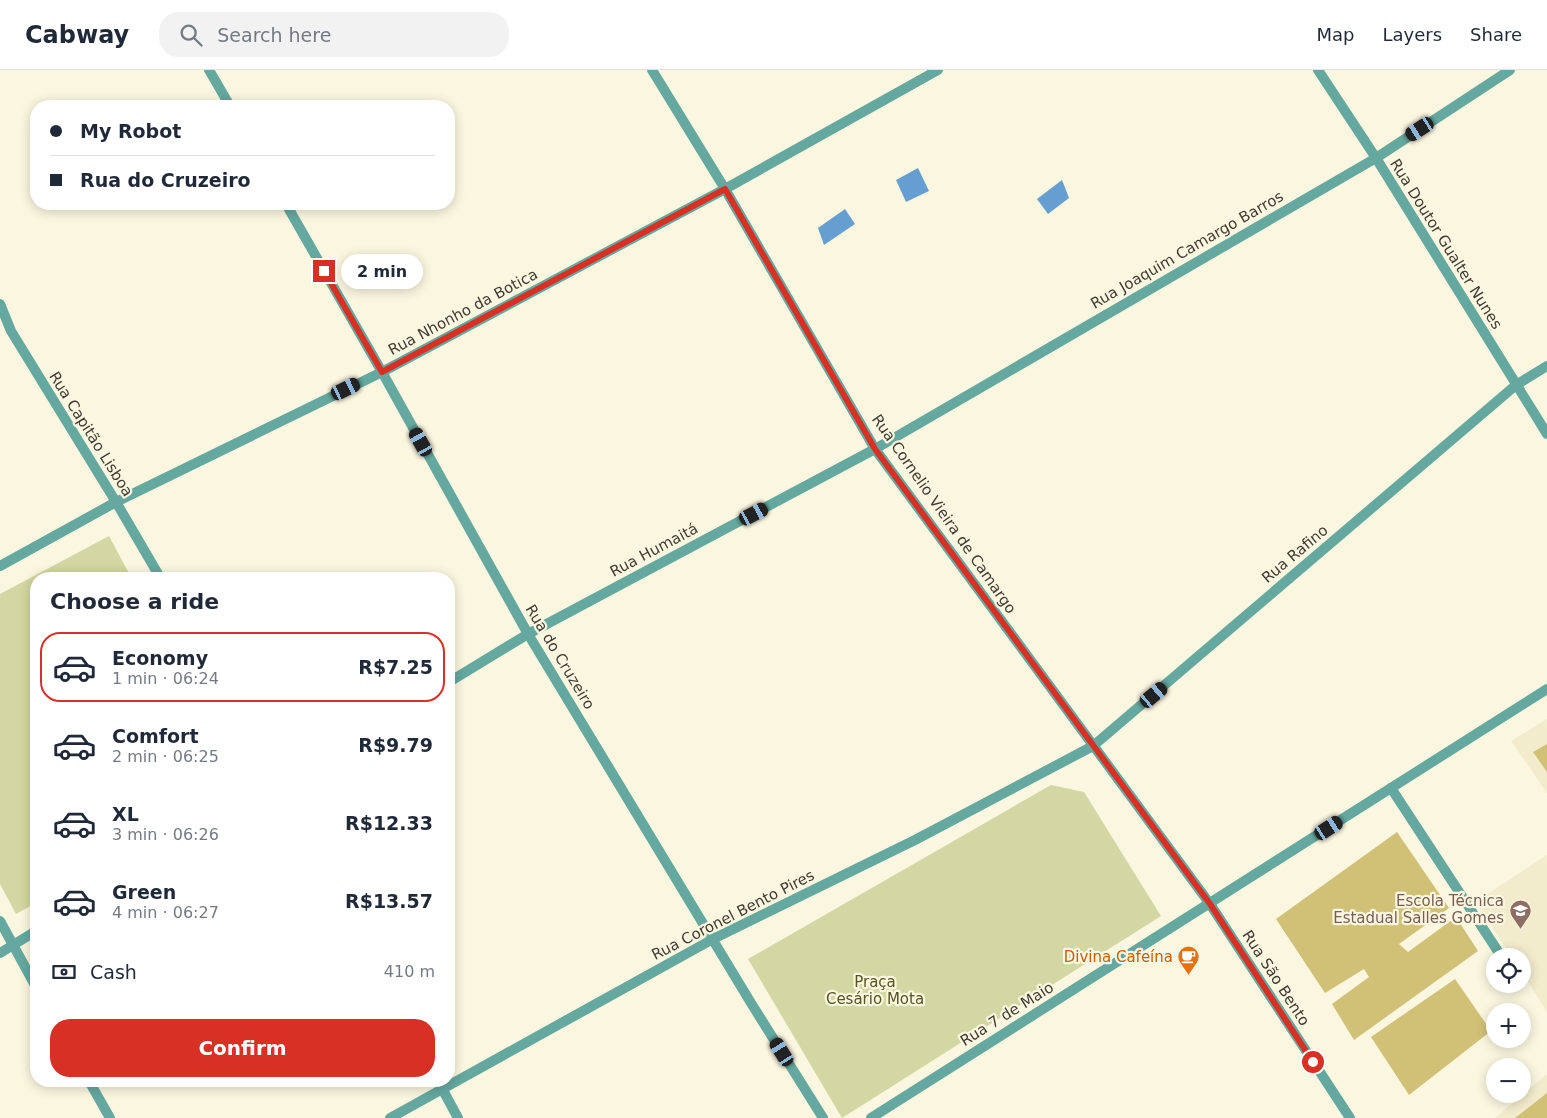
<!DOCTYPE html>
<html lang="en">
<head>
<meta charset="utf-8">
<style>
	body { margin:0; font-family:"DejaVu Sans",sans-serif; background:#f2f2f3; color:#1f2937; height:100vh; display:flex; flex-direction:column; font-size:19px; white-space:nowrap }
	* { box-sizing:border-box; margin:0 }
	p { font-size:16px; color:#747a83 }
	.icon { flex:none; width:28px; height:28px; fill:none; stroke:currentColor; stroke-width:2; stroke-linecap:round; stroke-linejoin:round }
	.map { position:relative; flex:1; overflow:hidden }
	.details { position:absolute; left:30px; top:502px; width:425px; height:515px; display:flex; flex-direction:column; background:#fff; border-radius:20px; box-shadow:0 2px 12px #0003 }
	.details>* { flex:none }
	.top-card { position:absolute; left:30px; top:30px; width:425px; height:110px; border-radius:20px; box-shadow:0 2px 12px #0003; display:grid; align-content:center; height:110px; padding:0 20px; background:#fff }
	.controls { position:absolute; left:1486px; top:878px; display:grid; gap:10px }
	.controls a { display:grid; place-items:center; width:45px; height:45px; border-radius:50%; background:#fff; box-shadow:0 2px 12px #0003; font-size:25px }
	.end { position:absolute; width:22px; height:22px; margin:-11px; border:6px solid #d93025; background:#fff; box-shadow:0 0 0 2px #fff }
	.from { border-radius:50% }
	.bubble { position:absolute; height:35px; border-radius:18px; background:#fff; box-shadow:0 2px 12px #0003; font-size:16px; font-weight:800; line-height:35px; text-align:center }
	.car { position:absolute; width:15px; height:30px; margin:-15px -8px; border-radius:6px; box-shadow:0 0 4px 1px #0007; background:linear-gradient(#222 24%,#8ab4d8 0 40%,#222 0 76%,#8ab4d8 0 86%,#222 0) }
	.top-card b { display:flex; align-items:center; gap:18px; height:48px; font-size:19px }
	.top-card b+b { border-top:1px solid #e0e1e3 }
	.top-card i { width:12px; height:12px; background:#1f2937 }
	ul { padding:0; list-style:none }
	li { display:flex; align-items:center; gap:15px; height:70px; margin:0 10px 8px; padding:0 10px; border:2px solid transparent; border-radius:20px }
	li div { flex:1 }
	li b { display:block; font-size:19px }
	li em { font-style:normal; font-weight:800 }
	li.selected { border-color:#d93025 }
	li>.icon { width:45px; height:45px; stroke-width:1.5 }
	h2 { padding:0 20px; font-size:22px; line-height:60px }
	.pay { display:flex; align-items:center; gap:12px; height:55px; padding:0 20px; font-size:19px }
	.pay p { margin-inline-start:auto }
	.button { display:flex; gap:10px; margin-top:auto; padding:10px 20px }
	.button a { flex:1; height:58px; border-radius:20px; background:#d93025; color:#fff; font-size:20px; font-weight:800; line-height:58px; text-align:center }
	header { display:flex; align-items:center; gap:30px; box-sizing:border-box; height:70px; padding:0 25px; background:#fff; border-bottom:1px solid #e0e1e3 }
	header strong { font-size:24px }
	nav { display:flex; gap:28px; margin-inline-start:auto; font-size:18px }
	.search { width:350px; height:45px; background:#f2f2f3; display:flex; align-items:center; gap:12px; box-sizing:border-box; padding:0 18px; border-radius:20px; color:#747a83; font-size:19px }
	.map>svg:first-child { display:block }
</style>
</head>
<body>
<header>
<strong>Cabway</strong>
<div class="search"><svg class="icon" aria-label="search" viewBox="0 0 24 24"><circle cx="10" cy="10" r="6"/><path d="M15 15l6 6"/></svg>Search here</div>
<nav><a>Map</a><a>Layers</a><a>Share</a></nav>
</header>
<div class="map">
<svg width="1547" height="1048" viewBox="0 0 1547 1048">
	<rect width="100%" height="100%" fill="#fbf6df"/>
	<g fill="#f2ebcc">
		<path d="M1547,649V723L1511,671Z"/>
		<path d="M1547,785V942L1523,904L1522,886H1511L1475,832Z"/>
		<path d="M1547,1004V1048H1495Z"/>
	</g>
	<g fill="#d2d7a3">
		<path d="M109,466L132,509H36V833L16,844L0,814V524Z"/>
		<path d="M1051,715L1084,722L1161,846L842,1048L748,889Z"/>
	</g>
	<g fill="#659fd1">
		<path d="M918,98L929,121L906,132L896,110Z"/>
		<path d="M1062,110L1069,128L1048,144L1037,129Z"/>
		<path d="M845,139L855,154L824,175L818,158Z"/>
	</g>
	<g fill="#d1c177">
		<path d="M1547,674V702L1533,682Z"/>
		<path d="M1397,762L1449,838L1399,874L1408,882L1456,847L1478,881L1354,970L1332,934L1369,907L1364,899L1325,923L1276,849Z"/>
		<path d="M1455,909L1491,961L1409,1025L1371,967Z"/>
		<path d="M1547,1023V1048H1515Z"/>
	</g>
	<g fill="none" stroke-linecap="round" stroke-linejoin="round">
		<path stroke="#64a89f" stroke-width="10" d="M1391,718L1501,886"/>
		<g stroke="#64a89f" stroke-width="10">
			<path d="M652,0L725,119L875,379L1210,834"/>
			<path d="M1318,0L1376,88L1547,364"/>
			<path d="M0,496L116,432L382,302L725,119L938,0"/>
			<path d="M449,612L528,564L875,379L1376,88L1510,0"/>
			<path d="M0,851L36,917"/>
			<path d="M0,883L36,861"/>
			<path d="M89,1011L110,1048"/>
			<path d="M390,1048L713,869L915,770L1093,676L1516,315L1547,296"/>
			<path d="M871,1048L1547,619"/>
		</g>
		<g stroke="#64a89f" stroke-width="10">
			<path d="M209,0L230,36"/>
			<path d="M286,134L382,302L528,564L751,933L823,1048"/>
			<path d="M0,234L11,261L116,432L161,509"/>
			<path d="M1210,834L1350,1048"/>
			<path d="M438,1011L458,1048"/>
		</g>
	</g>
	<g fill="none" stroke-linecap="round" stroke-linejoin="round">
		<path stroke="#d93025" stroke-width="6" d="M324,201L382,302L725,119L875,379L1210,834L1313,992"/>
	</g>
	<defs>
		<symbol id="university-pin" viewBox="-11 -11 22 30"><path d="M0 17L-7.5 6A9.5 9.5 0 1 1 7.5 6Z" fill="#8d6e63" stroke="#fbf6df"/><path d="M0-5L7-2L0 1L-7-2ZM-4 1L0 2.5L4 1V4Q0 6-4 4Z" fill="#fff"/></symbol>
		<symbol id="cafe-pin" viewBox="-11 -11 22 30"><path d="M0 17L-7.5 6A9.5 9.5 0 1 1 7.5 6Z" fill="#e8710a" stroke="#fbf6df"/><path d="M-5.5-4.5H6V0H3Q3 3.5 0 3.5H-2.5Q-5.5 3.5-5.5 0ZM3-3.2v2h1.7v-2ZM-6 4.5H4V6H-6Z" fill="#fff"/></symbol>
	</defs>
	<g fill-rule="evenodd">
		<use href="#university-pin" x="1508" y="828" width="25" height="34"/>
		<use href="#cafe-pin" x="1176" y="874" width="25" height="34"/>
	</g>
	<g text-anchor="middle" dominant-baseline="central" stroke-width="4.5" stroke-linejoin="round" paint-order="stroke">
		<g font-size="15" fill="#3e3c33" stroke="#fbf6df">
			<text transform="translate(1446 174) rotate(58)">Rua Doutor Gualter Nunes</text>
			<text transform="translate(1187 180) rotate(-30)">Rua Joaquim Camargo Barros</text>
			<text transform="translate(463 242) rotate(-28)">Rua Nhonho da Botica</text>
			<text transform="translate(91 364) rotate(58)">Rua Capitão Lisboa</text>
			<text transform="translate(944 444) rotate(55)">Rua Cornelio Vieira de Camargo</text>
			<text transform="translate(654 480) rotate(-28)">Rua Humaitá</text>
			<text transform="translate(1295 484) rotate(-40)">Rua Rafino</text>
			<text transform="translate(560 587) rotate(59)">Rua do Cruzeiro</text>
			<text transform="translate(733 845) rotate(-27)">Rua Coronel Bento Pires</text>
			<text transform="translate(1276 908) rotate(57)">Rua São Bento</text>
			<text transform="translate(1007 944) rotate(-32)">Rua 7 de Maio</text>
		</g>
		<g font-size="15" fill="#785e54" stroke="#fbf6df" text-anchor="end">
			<text x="1504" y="831">Escola Técnica<tspan x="1504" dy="17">Estadual Salles Gomes</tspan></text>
		</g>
		<g font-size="15" fill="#c56008" stroke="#fbf6df" text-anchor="end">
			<text x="1173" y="887">Divina Cafeína</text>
		</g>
		<g font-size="15" fill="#52551f" stroke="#fbf6df">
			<text x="875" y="912">Praça<tspan x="875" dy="17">Cesário Mota</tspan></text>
		</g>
	</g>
</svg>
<div class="controls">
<a><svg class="icon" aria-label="locate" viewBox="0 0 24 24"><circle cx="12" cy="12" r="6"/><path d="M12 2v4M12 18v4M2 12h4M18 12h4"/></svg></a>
<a>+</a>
<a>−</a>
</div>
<i class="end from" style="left:1313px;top:992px"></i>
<i class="end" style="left:324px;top:201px"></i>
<div class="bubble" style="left:341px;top:184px;width:82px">2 min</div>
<i class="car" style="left:1420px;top:59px;rotate:237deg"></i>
<i class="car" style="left:346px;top:319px;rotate:64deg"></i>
<i class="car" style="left:421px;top:372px;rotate:331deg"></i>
<i class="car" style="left:754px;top:444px;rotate:62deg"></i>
<i class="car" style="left:1154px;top:625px;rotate:50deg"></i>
<i class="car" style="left:1329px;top:758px;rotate:57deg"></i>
<i class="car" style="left:782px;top:982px;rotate:328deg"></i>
<div class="top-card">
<b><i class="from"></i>My Robot</b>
<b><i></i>Rua do Cruzeiro</b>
</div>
<section class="details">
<h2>Choose a ride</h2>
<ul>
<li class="selected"><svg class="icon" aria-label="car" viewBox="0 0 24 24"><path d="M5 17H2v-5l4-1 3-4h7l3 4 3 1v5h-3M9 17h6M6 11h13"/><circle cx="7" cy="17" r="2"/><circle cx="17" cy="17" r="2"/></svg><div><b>Economy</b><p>1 min · 06:24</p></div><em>R$7.25</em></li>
<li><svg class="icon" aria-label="car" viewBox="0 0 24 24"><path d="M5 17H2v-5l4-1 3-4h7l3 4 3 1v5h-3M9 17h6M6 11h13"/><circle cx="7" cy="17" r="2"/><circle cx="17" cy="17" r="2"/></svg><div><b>Comfort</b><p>2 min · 06:25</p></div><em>R$9.79</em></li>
<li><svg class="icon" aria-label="car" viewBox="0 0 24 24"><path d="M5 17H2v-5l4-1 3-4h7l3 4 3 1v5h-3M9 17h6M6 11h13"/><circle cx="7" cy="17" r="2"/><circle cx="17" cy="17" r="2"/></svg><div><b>XL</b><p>3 min · 06:26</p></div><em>R$12.33</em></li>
<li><svg class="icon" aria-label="car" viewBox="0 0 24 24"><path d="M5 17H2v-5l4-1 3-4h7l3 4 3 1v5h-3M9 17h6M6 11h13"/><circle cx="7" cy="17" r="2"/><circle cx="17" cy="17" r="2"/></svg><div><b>Green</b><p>4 min · 06:27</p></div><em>R$13.57</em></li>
</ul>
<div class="pay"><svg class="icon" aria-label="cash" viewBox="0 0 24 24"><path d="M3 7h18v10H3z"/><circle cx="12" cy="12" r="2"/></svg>Cash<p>410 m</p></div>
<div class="button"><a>Confirm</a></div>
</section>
</div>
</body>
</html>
